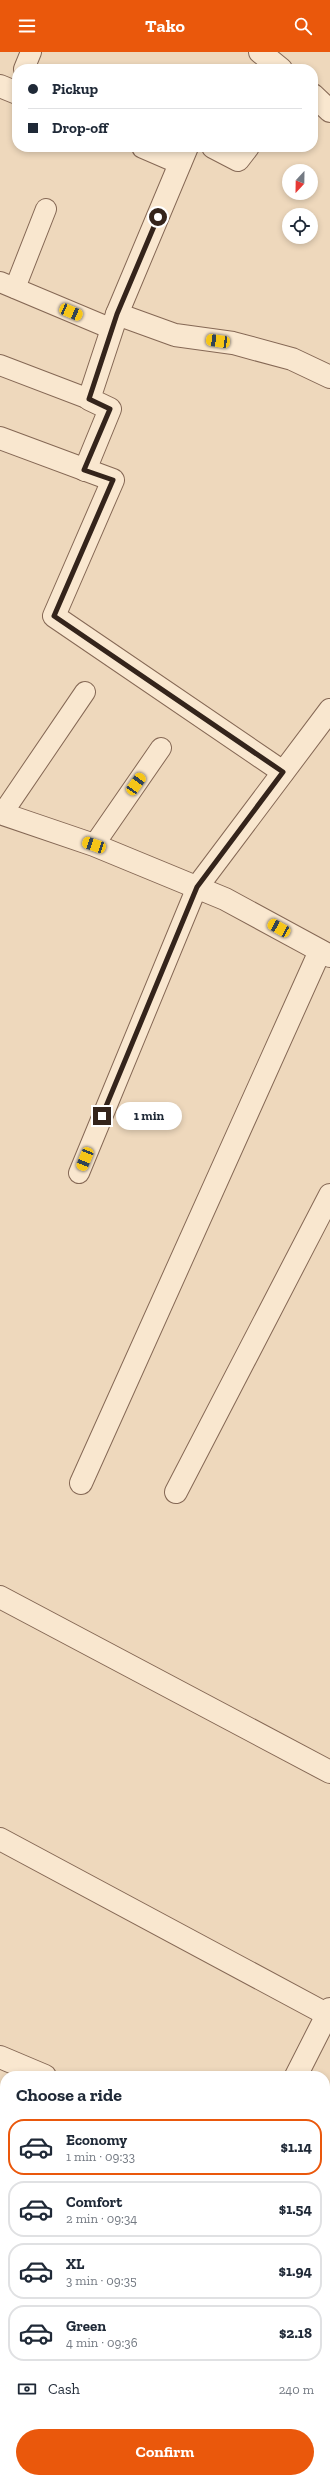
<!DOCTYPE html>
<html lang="en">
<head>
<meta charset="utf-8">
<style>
	body { margin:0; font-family:"Zilla Slab",serif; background:#f6f6f7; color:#1f2937; height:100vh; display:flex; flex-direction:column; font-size:15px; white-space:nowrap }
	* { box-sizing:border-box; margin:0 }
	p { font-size:13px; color:#747a83 }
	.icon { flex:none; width:22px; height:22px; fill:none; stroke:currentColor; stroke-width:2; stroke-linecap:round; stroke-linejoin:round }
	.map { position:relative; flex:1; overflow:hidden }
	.drawer { position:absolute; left:0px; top:2019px; width:330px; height:412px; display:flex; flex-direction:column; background:#fff; border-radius:16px 16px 0 0; box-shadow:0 2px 6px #0003 }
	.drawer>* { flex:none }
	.guide { position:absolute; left:12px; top:12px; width:306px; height:88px; border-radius:16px; box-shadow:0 2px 6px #0003; display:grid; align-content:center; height:88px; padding:0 16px; background:#fff }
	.needle { width:26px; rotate:202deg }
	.buttons { position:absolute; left:282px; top:112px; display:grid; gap:8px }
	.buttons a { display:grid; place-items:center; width:36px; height:36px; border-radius:50%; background:#fff; box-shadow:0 2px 6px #0003; font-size:20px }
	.end { position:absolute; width:18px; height:18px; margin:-9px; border:5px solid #34241b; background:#fff; box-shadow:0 0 0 2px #fff }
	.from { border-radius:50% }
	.bubble { position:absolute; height:28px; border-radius:14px; background:#fff; box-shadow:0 2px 6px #0003; font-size:13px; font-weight:700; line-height:28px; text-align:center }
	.car { position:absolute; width:12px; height:24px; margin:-12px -6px; border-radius:5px; box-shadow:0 0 3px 1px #0007; background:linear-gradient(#f5c518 24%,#345 0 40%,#f5c518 0 76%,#345 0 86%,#f5c518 0) }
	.guide b { display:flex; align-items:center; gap:14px; height:38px; font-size:15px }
	.guide b+b { border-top:1px solid #e0e1e3 }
	.guide i { width:10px; height:10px; background:#1f2937 }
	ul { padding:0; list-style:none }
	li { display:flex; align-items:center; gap:12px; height:56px; margin:0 8px 6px; padding:0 8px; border:2px solid #e0e1e3; border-radius:16px }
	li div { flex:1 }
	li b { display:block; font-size:15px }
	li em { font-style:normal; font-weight:700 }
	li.selected { border-color:#ea580c }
	li>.icon { width:36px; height:36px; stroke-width:1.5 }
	h2 { padding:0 16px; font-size:18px; line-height:48px }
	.pay { display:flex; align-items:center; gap:10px; height:44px; padding:0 16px; font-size:15px }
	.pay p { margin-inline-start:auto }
	.cta { display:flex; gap:8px; margin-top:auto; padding:8px 16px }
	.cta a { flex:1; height:46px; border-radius:24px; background:#ea580c; color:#fff; font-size:16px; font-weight:700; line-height:46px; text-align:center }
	header { display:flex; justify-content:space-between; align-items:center; height:52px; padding:0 16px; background:#ea580c; color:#fff; font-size:18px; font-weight:700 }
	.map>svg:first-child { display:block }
</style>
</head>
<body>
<header><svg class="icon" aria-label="menu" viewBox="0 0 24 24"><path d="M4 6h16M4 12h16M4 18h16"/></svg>Tako<svg class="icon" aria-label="search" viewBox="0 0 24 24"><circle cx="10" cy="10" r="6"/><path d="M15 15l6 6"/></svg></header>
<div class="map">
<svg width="330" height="2431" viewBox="0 0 330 2431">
	<rect width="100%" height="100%" fill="#eed8bc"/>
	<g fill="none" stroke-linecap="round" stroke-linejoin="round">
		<defs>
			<g id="service">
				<path d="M24,17L31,0"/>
				<path d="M0,230L112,277"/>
				<path d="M15,236L46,157"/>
				<path d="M0,313L89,347"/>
				<path d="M2,762L85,640"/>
				<path d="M94,793L161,696"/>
				<path d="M79,1121L197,835"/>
			</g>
			<g id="minor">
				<path d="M260,0L281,17"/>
				<path d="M0,34L17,41"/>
				<path d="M313,43L330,59"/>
				<path d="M143,95L180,111"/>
				<path d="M213,95L238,108L248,95"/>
				<path d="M117,262L175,283L233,291L292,307L330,325"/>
				<path d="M0,386L113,428L54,564L283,720"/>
				<path d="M85,418L110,357L89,347L117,262L187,95"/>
				<path d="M0,761L94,793L225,847L330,904"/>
				<path d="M197,835L330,658"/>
				<path d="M81,1431L320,899"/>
				<path d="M176,1440L330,1143"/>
				<path d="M0,1545L330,1720"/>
				<path d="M0,1787L330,1964"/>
				<path d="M0,2005L45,2024"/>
				<path d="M296,2024L330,1957"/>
				<path d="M0,2162L5,2164"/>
				<path d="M325,2201L330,2204"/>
				<path d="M0,2318L5,2320"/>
				<path d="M325,2387L330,2390"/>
				<path d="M185,2426L197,2431"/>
				<path d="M117,2431L119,2426"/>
			</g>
		</defs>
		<use href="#service" stroke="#856855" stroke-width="22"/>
		<use href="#minor" stroke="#856855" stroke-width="24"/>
		<use href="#service" stroke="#f9e7cf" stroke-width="20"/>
		<use href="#minor" stroke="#f9e7cf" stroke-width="22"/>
	</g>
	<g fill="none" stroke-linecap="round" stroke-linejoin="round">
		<path stroke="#34241b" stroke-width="5" d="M102,1064L197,835L283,720L54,564L113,428L84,418L110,357L89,347L117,262L158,165"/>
	</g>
</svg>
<div class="buttons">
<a><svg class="needle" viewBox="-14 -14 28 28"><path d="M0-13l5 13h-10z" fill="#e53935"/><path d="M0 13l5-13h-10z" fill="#747a83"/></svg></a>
<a><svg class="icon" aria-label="locate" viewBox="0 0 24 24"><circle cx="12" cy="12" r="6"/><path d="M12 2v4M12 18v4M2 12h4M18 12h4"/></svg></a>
</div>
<i class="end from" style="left:158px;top:165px"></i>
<i class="end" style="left:102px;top:1064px"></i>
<div class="bubble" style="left:116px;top:1050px;width:66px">1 min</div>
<i class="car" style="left:71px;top:260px;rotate:113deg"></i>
<i class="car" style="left:218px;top:289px;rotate:278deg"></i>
<i class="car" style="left:136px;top:732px;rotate:35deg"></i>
<i class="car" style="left:94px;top:793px;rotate:289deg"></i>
<i class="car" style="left:279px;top:876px;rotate:299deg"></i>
<i class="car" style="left:85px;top:1107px;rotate:202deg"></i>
<div class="guide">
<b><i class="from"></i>Pickup</b>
<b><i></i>Drop-off</b>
</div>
<section class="drawer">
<h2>Choose a ride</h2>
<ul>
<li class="selected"><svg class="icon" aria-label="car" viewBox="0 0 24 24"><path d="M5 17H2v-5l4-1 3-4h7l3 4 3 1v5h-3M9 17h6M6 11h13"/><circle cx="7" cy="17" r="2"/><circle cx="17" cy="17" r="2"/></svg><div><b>Economy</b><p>1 min · 09:33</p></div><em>$1.14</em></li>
<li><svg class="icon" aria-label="car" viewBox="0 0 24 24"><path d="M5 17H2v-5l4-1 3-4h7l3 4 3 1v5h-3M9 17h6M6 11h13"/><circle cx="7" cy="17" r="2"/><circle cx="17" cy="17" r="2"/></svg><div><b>Comfort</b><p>2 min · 09:34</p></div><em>$1.54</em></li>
<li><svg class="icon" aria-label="car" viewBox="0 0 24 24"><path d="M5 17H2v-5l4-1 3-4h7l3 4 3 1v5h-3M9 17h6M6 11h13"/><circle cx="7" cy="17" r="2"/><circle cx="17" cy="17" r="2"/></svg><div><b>XL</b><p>3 min · 09:35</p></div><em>$1.94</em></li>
<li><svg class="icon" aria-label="car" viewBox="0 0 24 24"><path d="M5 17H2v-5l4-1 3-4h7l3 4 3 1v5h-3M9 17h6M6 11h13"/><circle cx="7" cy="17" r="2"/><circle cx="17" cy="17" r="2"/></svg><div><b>Green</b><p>4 min · 09:36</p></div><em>$2.18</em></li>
</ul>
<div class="pay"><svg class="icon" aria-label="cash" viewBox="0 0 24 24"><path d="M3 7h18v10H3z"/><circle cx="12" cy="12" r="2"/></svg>Cash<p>240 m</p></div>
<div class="cta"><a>Confirm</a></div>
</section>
</div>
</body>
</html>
